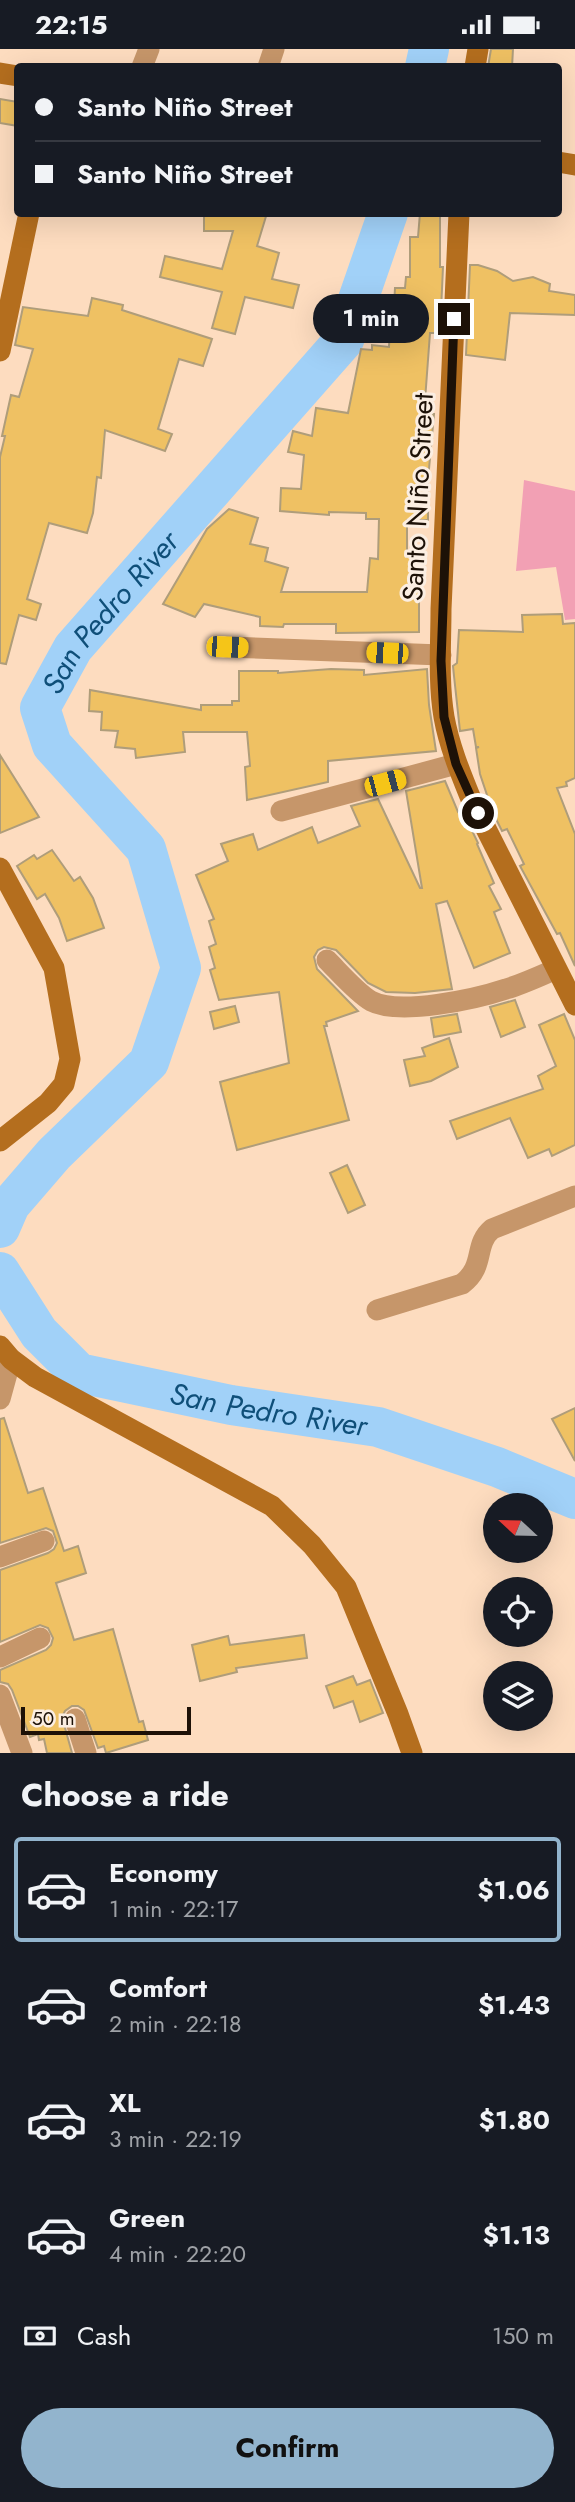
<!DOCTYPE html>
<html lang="en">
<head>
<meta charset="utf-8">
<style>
	body { margin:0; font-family:Jost,sans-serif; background:#20242c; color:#f1f3f6; height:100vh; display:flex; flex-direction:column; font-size:26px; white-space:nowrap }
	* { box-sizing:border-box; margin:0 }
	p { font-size:23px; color:#9ea1a6 }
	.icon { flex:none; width:38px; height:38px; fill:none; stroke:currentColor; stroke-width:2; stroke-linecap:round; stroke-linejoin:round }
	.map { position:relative; height:1704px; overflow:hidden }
	.panel { display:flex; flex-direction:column; background:#171b24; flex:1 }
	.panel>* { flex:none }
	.guide { position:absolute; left:14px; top:14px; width:548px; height:154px; border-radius:7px; box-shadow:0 7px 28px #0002; display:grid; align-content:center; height:154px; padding:0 21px; background:#171b24 }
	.needle { width:46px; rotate:292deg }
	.tools { position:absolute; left:483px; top:1444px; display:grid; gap:14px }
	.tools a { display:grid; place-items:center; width:70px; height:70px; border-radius:50%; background:#171b24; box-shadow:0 7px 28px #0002; font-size:35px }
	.scale { position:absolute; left:21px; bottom:18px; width:170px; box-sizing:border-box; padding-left:7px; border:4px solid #1d1107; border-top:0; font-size:19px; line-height:24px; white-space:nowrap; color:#1d1107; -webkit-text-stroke:5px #fbeee2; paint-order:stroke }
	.end { position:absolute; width:32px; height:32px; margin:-16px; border:9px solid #1d1107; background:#fff; box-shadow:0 0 0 4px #fff }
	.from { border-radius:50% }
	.bubble { position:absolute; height:49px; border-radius:24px; background:#171b24; box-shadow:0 7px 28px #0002; font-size:23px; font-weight:700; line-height:49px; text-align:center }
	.car { position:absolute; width:21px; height:42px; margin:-21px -10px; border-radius:9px; box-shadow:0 0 5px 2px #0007; background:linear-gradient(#f5c518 24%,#345 0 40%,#f5c518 0 76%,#345 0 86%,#f5c518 0) }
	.guide b { display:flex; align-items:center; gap:24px; height:66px; font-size:26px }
	.guide b+b { border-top:2px solid #363941 }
	.guide i { width:18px; height:18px; background:#f1f3f6 }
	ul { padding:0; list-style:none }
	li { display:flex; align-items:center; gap:21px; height:105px; margin:0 14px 10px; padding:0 7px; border:4px solid transparent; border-radius:7px }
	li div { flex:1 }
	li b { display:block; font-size:26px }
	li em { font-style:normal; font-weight:700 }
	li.current { border-color:#92b4cd }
	li>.icon { width:63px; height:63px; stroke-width:1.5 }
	h2 { padding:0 21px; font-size:32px; line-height:84px }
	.pay { display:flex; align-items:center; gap:18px; height:77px; padding:0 21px; font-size:26px }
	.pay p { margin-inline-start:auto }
	.button { display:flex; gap:14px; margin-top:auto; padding:14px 21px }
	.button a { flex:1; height:80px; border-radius:42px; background:#92b4cd; color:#111; font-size:28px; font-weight:700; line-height:80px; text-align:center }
	.status { display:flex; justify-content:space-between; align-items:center; height:49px; padding:0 35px; background:#171b24; direction:ltr }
	.status svg { height:19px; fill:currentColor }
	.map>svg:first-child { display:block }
</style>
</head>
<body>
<div class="status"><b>22:15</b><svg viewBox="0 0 49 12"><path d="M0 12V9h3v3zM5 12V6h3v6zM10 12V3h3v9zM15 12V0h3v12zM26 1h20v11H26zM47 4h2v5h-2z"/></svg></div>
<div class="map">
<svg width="575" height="1704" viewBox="0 0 575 1704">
	<rect width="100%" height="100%" fill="#fddcbf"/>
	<path fill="#f2a0b4" d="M524,431L575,442V570L565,571L556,518L516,522Z"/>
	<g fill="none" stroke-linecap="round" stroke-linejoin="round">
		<g stroke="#a1d1f8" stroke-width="40">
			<path d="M425,18L429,0"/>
			<path id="s1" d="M0,1179L10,1156L54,1105L149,1013L181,919L146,800L52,696L40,659L73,599L344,291L388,164"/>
			<path id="s2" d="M0,1223L39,1284L79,1324L231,1356L378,1378L497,1418L575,1450"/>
		</g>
	</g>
	<g fill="#efc163" stroke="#af9d7a" stroke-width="2">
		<path d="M491,0H513L512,18H488Z"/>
		<path d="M0,50L18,53V77L0,74Z"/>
		<path d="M204,164H267L257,197L279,204L272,230L299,236L293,259L245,248L235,285L212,279L222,243L160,228L165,207L222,220L233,182H204Z"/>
		<path d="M420,164H440V218H443L440,284H430L424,365H434L428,431V471H407V508L416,507L407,542H419V583L336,584V575H284L283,578L260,577V568L204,555L195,568L163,555L207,480L229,460L258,469L250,495L268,499L265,512L288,519L281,543H367L370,509L378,510L379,470H366V464L329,463V466L280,462L281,439L301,440L304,406L288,403L293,382L312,387L316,359L348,364L361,300L372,301V296L389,298L391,257L394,258L395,239H405L406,228H410V188H418Z"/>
		<path d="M470,216H478L497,222L513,232L533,228L550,235L549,242L575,246V266L510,264L505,311L466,306Z"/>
		<path d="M92,249L123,256L122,261L212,290L203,317L179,310L158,380L172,385L165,402L105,381L101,429L97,428L93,464L87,484L49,474L27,550L41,555L36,571L19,566L6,615L0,614V408L5,387H2L11,346L19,348L33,300L15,296L23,258L88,267Z"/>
		<path d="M562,565L563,575L575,574V729L566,733L567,737L557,739L575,785V917L560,884L557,885L520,817L524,815L507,780L502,782L486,750L488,749L480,725L476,699L479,698H476L473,680L460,682L454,627L453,617L457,614L459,581L523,583L522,566Z"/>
		<path d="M331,620L364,621V626L427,620L429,656L436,702L328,712V733L247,751L245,718L250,717L247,683H183L185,703L136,709L135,700L115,698L118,682L101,681L102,663L89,662L90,641L201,661V656H232V652H239V622H278V624Z"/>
		<path d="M0,706L39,768L0,784Z"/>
		<path d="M445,732L458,763L462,761L478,794L477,795L494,834L489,837L501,860L494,863L510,904L474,919L447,852L436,855L452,940L415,944L386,943L368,934L336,901L324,898L318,901L314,908L317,920L358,962L326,973L327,977H324L349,1071L237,1101L220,1033L289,1014L279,943L219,951L210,921L215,919L209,898L216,895L209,872L214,870L196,826L228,812L221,795L253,785L258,801L312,778L318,794L360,777L351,757L378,750L420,839H422L406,742Z"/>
		<path d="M52,801L74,832L80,828L93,849L104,879L67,892L59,869L45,845L37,850L17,817L34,806L37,810Z"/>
		<path d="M515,951L525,978L501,988L490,958Z"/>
		<path d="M235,957L239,973L214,980L210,963Z"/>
		<path d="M457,965L461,983L434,988L431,969Z"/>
		<path d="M564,965L575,991V1096L552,1107L549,1100L528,1109L510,1069L457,1090L450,1072L543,1040L538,1027L556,1017L539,976Z"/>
		<path d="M449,989L458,1018L431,1032L410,1037L404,1011L425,1007L422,999Z"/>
		<path d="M347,1116L365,1156L348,1164L330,1124Z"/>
		<path d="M575,1359V1412L552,1370Z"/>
		<path d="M4,1369L28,1444L43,1439L64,1502L78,1497L86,1524L56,1534L74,1591L113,1580L139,1673L143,1672L148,1691L106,1704L104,1697L98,1699L84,1661L78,1657H72L65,1662L62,1668L72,1704H47L44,1690L39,1691L38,1685L30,1688L12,1641L8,1635L0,1633V1621L46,1601L51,1596L53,1589L48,1579L40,1576L0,1593V1521L48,1504L54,1500L57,1494L53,1482L46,1479L0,1494V1370Z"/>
		<path d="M304,1586L307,1609L236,1619L237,1623L200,1632L192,1596L228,1587L230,1596Z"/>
		<path d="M353,1627L357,1636L370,1631L383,1664L360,1673L353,1652L334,1659L326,1637Z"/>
	</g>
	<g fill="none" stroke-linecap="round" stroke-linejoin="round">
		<g stroke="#c6966a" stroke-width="21">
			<path d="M142,18L149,0"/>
			<path d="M268,18L274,0"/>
			<path d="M227,598L441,606"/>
			<path d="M281,762L456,715"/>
			<path d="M327,911C339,923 357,944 371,952C399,967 476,950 506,940C523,935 540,927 556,920"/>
			<path d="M377,1261L462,1235C486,1217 473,1196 492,1180L575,1147"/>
			<path d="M0,1350L11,1310"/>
			<path d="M0,1508L44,1492"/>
			<path d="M0,1608L40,1589"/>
			<path d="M0,1646L22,1704"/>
			<path d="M75,1670L86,1704"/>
		</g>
		<g stroke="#b46e1e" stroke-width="21">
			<path d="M475,18L478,0"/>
			<path d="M0,24L18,27"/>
			<path d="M558,113L575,116"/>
			<path d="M459,164L441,560C441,595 438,632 444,668C449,696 460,723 471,750L575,956"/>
			<path d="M0,302L29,164"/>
			<path d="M0,819L54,919L70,1010L64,1035L48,1054L0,1092"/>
			<path d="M0,1297L11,1310L35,1328L272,1457L312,1496L346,1538L398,1665L412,1704"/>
		</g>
	</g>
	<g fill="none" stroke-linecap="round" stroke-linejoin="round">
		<path stroke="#1d1107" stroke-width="9" d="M454,270L441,612L444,668L456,715L478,764"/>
	</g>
	<g text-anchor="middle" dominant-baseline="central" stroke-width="6" stroke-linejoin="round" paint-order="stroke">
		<g font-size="28" fill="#1d1107" stroke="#fbeee2">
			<text transform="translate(418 448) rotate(-87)">Santo Niño Street</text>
		</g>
		<g font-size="30" font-style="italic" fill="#0f4f79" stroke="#fbeee2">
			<text stroke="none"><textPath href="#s1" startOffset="746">San Pedro River</textPath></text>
			<text stroke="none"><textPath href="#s2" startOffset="322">San Pedro River</textPath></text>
		</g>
	</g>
</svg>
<div class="tools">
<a><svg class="needle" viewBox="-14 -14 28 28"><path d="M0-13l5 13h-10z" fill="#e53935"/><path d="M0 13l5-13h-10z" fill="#9ea1a6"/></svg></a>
<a><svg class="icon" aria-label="locate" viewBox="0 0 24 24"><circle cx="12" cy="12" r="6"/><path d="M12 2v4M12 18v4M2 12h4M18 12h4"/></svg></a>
<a><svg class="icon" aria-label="layers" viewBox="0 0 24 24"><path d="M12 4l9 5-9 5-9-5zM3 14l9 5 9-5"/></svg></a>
</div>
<div class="scale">50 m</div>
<i class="end from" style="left:478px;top:764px"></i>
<i class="end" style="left:454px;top:270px"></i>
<div class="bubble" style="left:313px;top:245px;width:116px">1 min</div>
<i class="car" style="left:227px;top:598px;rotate:92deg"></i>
<i class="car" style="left:387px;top:604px;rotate:272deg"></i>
<i class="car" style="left:385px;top:734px;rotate:75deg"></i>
<div class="guide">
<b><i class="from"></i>Santo Niño Street</b>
<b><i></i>Santo Niño Street</b>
</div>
</div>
<section class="panel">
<h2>Choose a ride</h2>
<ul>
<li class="current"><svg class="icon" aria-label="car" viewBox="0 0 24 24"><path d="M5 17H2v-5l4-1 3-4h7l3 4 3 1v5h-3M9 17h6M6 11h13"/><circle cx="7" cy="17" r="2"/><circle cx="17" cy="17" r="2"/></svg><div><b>Economy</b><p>1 min · 22:17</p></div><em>$1.06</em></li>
<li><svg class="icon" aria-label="car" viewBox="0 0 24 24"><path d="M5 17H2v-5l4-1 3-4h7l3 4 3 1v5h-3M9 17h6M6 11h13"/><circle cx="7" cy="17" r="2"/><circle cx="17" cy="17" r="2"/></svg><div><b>Comfort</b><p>2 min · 22:18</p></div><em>$1.43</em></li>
<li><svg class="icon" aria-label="car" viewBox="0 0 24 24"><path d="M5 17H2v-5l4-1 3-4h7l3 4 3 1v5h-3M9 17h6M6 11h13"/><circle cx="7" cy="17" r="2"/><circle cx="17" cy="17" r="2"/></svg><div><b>XL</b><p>3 min · 22:19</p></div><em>$1.80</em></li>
<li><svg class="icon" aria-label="car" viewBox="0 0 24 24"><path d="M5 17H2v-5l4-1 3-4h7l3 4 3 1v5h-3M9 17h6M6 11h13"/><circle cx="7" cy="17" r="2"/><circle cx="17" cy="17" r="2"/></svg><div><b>Green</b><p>4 min · 22:20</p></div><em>$1.13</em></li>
</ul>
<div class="pay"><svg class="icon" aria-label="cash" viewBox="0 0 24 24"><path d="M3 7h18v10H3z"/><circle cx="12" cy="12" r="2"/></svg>Cash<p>150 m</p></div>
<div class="button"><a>Confirm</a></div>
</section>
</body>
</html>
